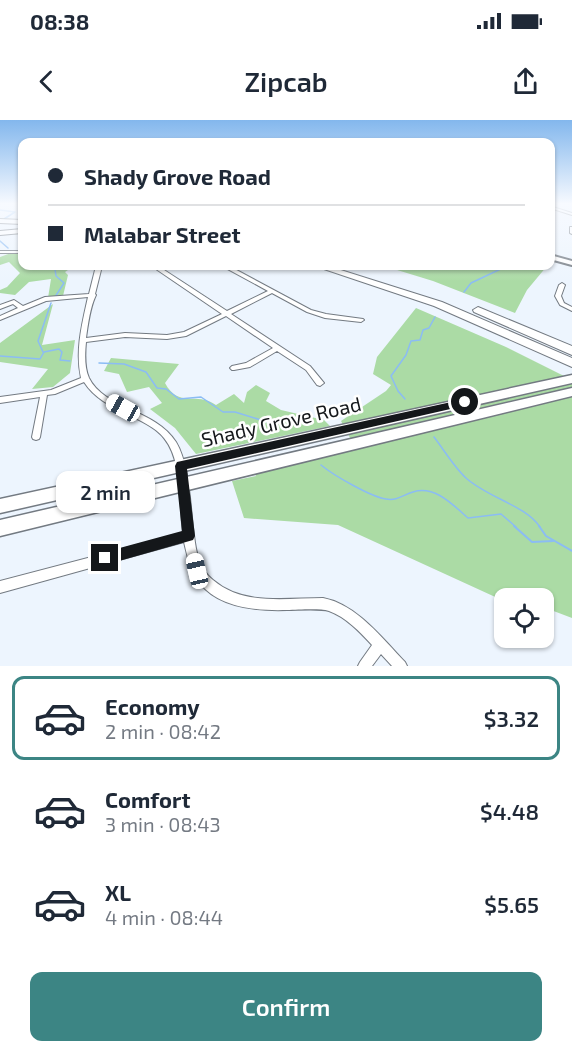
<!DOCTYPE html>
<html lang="en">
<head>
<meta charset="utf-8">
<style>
	body { margin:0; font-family:"Exo 2",sans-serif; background:#f6f6f7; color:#1f2937; height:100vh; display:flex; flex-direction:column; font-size:22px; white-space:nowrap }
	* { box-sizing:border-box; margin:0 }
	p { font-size:20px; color:#747a83 }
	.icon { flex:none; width:33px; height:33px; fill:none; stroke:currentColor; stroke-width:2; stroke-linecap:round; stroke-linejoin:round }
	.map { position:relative; height:546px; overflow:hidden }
	.sheet { display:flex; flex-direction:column; background:#fff; flex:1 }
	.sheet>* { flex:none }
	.guide { position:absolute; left:18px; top:18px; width:537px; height:132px; border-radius:12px; box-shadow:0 2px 4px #0004; display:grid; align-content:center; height:132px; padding:0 30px; background:#fff }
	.tools { position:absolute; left:494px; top:468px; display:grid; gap:12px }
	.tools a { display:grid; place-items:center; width:60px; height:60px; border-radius:12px; background:#fff; box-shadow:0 2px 4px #0004; font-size:30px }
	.end { position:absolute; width:27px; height:27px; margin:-14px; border:8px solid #14171a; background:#fff; box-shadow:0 0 0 3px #fff }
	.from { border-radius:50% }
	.bubble { position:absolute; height:42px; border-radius:12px; background:#fff; box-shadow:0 2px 4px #0004; font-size:20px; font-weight:600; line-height:42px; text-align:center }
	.car { position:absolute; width:18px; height:36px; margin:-18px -9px; border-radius:8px; box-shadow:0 0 4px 2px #0007; background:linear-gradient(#fff 24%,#345 0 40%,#fff 0 76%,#345 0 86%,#fff 0) }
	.guide b { display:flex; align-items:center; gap:21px; height:57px; font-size:22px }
	.guide b+b { border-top:2px solid #e0e1e3 }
	.guide i { width:15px; height:15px; background:#1f2937 }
	ul { padding:10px 0 0; list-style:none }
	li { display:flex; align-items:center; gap:18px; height:84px; margin:0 12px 9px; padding:0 18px; border:3px solid transparent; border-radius:12px }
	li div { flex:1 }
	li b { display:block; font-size:22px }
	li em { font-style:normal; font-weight:600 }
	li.on { border-color:#3c8584 }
	li>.icon { width:54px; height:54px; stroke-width:1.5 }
	.primary-button { display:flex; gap:12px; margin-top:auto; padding:12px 30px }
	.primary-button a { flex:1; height:69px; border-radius:12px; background:#3c8584; color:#fff; font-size:24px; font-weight:600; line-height:69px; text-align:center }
	.status { display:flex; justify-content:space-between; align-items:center; height:42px; padding:0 30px; background:#fff; direction:ltr }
	.status svg { height:16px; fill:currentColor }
	header { display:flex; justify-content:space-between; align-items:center; height:78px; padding:0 30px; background:#fff; font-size:27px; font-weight:600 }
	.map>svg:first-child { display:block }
</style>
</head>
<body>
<div class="status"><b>08:38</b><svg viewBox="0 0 49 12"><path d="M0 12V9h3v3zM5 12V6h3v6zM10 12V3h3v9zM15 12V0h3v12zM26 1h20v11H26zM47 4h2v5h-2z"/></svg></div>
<header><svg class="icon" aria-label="back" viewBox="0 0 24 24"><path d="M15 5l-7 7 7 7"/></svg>Zipcab<svg class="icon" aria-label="share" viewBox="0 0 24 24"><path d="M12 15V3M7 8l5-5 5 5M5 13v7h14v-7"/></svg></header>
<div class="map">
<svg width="572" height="546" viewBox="0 0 572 546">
	<rect width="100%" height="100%" fill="#edf5fe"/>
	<g fill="#abdba5">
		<path d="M11,133L22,134V146H74L65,152L68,155L63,176L48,178L51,159L29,162L15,175L0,173V170L7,167L20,153L9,142L0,145V137Z"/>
		<path d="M384,146H547L527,170L515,193L433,161Z"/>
		<path d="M53,184L42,225L75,220L70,253L53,267L32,269L48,249L0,242V223Z"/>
		<path d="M416,188L506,227L572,260V498L543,487V478H504V481L338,405L244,398L232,361L256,356L255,353L356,329L341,301L386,271L391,265L373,254L377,237Z"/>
		<path d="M111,238L179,244L165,263C179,289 196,271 216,285L234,274L244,283L247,272L256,265L270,273L266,281L281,290L324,300L330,306L196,334L175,308L150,289L162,283L149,267L127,272L119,254L104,251Z"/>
	</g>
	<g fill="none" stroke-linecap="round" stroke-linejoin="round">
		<g stroke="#8bbcf4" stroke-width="1.5">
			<path d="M0,90L15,92L4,99"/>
			<path d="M0,121L8,128"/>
			<path d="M19,134L22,135"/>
			<path d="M49,146L55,149L56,156L64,163L55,177"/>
			<path d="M464,172L471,163L507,146"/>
			<path d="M43,232L38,221L51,183"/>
			<path d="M0,236L40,239L44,232L59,229L62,232L60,240L70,241"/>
			<path d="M99,243L124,244L146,252L157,268L166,269L179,279L201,277L223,292H235L277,305"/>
			<path d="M405,279L398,271L391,256L406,235L411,221L420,220L423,210L429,208L435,197"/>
			<path d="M434,317C444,330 454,347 466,358C488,378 525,385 540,407"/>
			<path d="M321,345C333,355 371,377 386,379C397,381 403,375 413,372C435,365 453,385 468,398L501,394L516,407"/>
		</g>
		<g stroke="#8bbcf4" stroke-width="2">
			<path d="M514,406L532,422L553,421"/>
			<path d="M539,406L546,416L572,431"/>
		</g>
		<defs>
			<g id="street">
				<path d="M550,86L572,93V95L550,88Z"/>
				<path d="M570,107H572V114L570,113Z"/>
				<rect x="0" y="131" width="22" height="2"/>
				<path d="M96,146H102L95,174L96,175C90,187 88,204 86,218L125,213L167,215L184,212L222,194L153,147V146H158L227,191L268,171L224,147V146H229L311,190L326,194L363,199L364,200L361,202L325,198L307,192L272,173L231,194L310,246L324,263L320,266L317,265L306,250L277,231L250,247L234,250H232L230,248L232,246L246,243L273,228L226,196L186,216L167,219L125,217L86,222C85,233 84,247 89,258C104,289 155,289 176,322C190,345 190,388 194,415C196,432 199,449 213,460C243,486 286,478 323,478C356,484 383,519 405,542L407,546H392L381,534L372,546H358L360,542L372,525C360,512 346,497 329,491C319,488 298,490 287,490C257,491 213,488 196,457C189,447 187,434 184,422L0,473V461L183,413C179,384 183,341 164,318C155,307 141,301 129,295C111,286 95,279 84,262L55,274L47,275L40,317L39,319L36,320L33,319L32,317L40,277L0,283V277L51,270L81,258C75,231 82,204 88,177L46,181L0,200V196L18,188L13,184L0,189V185L14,180L23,186L45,177L89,174Z"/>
				<path d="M562,163L565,165L561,176L564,183L572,187V191L560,185L555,176L559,165Z"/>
			</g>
			<path id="secondary" d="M550,135L572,141V145L550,139Z"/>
			<g id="primary">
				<path d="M572,255V263L0,393V379Z"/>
				<path d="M572,268V276L0,416V400Z"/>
			</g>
			<g id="highway">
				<path d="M0,99L22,100V104L0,103Z"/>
				<path d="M22,109V113L0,115V111Z"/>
				<path d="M315,146H328L442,182L572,238V247L434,186Z"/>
				<path d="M478,187L572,226V235L474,192L473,190Z"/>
			</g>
		</defs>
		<use href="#street" stroke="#737a82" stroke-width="2"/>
		<use href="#secondary" stroke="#737a82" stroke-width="4"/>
		<use href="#primary" stroke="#737a82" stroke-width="3"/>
		<use href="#highway" stroke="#737a82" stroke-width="2"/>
		<use href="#street" fill="#fff" fill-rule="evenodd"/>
		<use href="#secondary" fill="#fff" fill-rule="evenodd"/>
		<use href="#primary" fill="#fff" fill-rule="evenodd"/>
		<use href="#highway" fill="#fff" fill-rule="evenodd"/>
	</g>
	<linearGradient id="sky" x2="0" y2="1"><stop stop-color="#83b7ed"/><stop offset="0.52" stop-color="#f7faff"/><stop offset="1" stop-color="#f7faff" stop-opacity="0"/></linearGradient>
	<rect width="572" height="161" fill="url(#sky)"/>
	<path fill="#14171a" d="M465,279L470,282L468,285L187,349L195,416L193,420L105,445L100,443L98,438L100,434L105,432L182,411L175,346L177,342Z"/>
	<g text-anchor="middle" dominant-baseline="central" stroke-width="5" stroke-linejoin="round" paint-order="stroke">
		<g font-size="20" fill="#14171a" stroke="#fff">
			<text transform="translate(281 301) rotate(-13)">Shady Grove Road</text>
		</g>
	</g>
</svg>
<div class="tools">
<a><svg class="icon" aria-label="locate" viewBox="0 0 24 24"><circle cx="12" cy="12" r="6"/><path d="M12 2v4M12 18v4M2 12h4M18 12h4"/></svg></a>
</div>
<i class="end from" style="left:465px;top:282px"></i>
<i class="end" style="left:105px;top:438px"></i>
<div class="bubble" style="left:56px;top:351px;width:99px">2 min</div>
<i class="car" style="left:123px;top:288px;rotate:299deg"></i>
<i class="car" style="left:197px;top:451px;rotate:347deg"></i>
<div class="guide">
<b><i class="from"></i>Shady Grove Road</b>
<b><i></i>Malabar Street</b>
</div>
</div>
<section class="sheet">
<ul>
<li class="on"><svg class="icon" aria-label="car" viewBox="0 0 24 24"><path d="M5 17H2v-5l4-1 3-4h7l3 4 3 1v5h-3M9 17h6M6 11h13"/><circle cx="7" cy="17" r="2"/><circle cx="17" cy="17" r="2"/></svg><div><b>Economy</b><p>2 min · 08:42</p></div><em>$3.32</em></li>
<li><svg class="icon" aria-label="car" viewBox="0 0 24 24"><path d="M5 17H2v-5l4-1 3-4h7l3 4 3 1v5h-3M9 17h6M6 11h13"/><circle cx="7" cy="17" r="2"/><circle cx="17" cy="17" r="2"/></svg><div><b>Comfort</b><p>3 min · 08:43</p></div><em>$4.48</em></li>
<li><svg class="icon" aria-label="car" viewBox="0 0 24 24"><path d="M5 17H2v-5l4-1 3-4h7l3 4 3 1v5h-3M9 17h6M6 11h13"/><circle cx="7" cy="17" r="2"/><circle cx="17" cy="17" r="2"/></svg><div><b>XL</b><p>4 min · 08:44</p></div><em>$5.65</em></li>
</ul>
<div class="primary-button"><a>Confirm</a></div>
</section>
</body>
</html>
